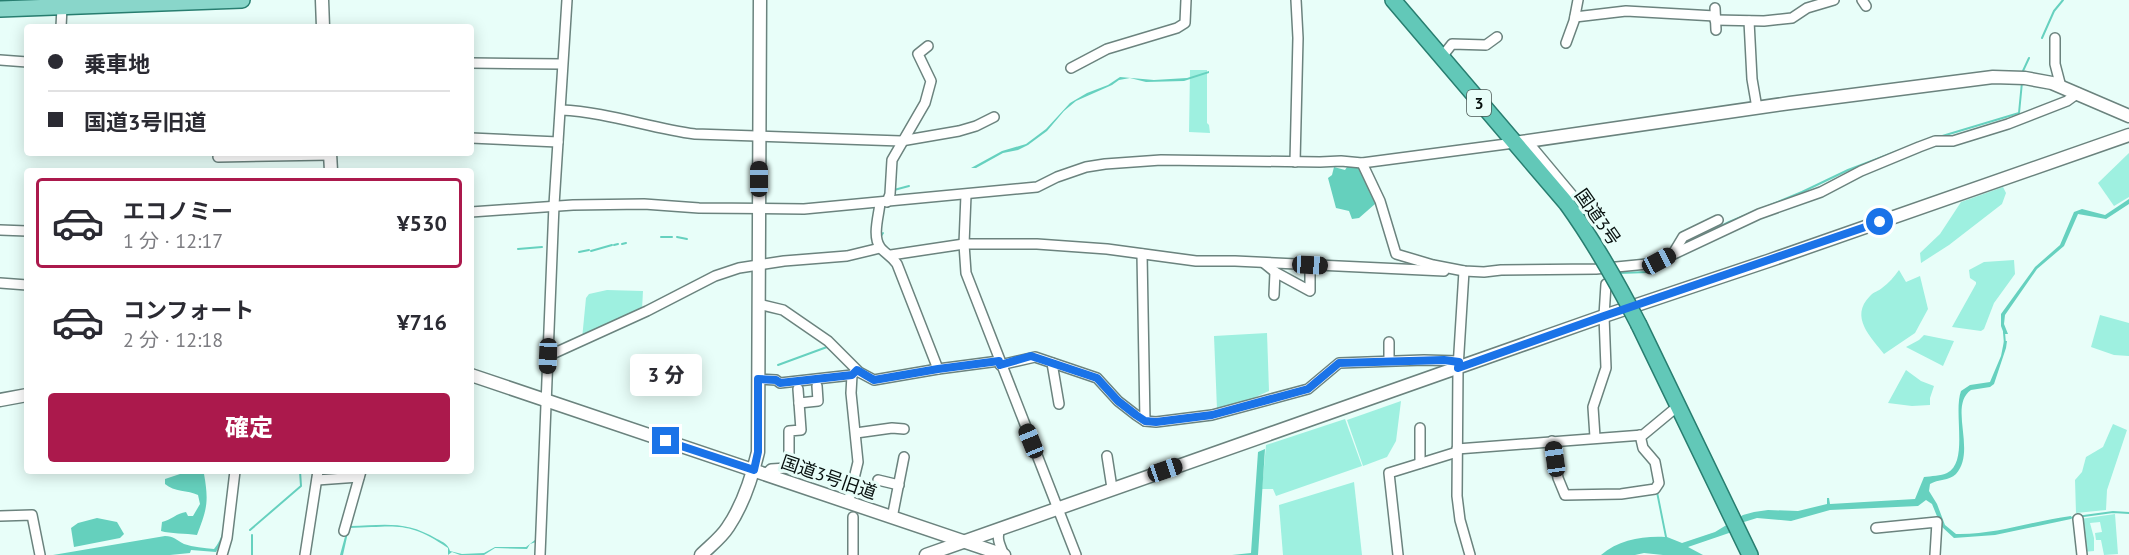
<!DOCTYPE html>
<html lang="ja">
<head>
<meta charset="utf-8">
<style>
	body { margin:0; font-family:"PT Sans","Noto Sans JP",sans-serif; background:#f7f7f7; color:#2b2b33; height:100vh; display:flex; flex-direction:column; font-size:22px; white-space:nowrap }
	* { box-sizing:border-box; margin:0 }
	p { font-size:20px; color:#7c7c81 }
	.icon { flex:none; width:33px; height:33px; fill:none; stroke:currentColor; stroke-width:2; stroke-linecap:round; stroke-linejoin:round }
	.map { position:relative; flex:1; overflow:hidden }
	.side { position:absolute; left:24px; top:168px; width:450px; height:306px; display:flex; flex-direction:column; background:#fff; border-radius:6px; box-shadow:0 3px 15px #0003 }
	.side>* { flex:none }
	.top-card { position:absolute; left:24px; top:24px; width:450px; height:132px; border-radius:6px; box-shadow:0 3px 15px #0003; display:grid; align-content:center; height:132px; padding:0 24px; background:#fff }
	.end { position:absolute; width:27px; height:27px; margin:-14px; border:8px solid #1a73e8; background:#fff; box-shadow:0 0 0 3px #fff }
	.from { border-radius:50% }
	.bubble { position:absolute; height:42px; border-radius:6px; background:#fff; box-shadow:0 3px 15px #0003; font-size:20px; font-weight:800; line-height:42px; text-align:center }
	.car { position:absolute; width:18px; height:36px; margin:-18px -9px; border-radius:8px; box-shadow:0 0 4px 2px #0007; background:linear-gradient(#222 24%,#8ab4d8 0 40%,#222 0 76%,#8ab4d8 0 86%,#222 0) }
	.top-card b { display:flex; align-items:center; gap:21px; height:57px; font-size:22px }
	.top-card b+b { border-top:2px solid #e1e1e2 }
	.top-card i { width:15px; height:15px; background:#2b2b33 }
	ul { padding:10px 0 0; list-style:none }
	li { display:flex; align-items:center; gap:18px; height:90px; margin:0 12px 9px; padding:0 12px; border:3px solid transparent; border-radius:6px }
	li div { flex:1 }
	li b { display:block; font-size:22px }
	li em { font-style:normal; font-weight:800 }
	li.on { border-color:#ab194c }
	li>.icon { width:54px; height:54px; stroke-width:1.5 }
	.action { display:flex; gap:12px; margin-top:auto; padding:12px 24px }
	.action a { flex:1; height:69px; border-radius:6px; background:#ab194c; color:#fff; font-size:24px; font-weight:800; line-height:69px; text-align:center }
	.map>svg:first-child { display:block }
</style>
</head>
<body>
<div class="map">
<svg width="2129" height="555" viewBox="0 0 2129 555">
	<rect width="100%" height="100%" fill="#e8fef9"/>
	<g fill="#9ef0e0">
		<path d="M1190,70H1207V123L1209,125L1210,133L1189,132Z"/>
		<path d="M2129,153V197L2114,206L2098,183Z"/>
		<path d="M2003,187L2006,193L2002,204L1949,245L1921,263L1920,253L1940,234L1961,202Z"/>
		<path d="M2014,260L2015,274L1994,303L1984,329L1981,331L1952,327L1976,284V282L1970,278L1969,270L1984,262Z"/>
		<path d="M1899,270L1906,282L1920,276L1928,309L1915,333L1884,354C1871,337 1849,317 1870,296C1873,292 1879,291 1882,288C1889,283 1894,277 1899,270Z"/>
		<path d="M607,290L643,291L642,309L582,339L586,298L589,294Z"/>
		<path d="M2100,315L2129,323V356L2114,355L2091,347Z"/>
		<path d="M1267,333L1269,391L1249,400L1217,409L1214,336Z"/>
		<path d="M1924,335L1954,341L1943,366L1906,347L1919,340Z"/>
		<path d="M1906,370L1921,381L1934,386L1930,398V405L1912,406L1888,403Z"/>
		<path d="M1401,401L1396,441L1387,457L1363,466L1347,420Z"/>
		<path d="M1345,419L1362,466L1276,496L1273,489H1262L1266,445Z"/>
		<path d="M2113,424L2127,430L2107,490L2106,510L2076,513L2075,480L2082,472L2086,457L2103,447Z"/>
		<path d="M1354,482L1362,555H1283L1279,505Z"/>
		<path d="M2115,514L2118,554L2104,555L2101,540H2096L2095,533L2102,532L2100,522L2090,523L2094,538V551L2083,552L2080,519Z"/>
	</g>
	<g fill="#65d0bd">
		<path d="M1349,164C1365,167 1374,188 1375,204L1359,218L1352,219L1349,211L1336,208L1328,178L1332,175L1334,167L1345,170Z"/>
		<path d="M189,471H200L204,474C209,502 207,509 197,535C186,533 170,534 161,531L162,522C171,520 177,513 186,512L188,516H193L200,504L198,495C188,490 174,492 165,484V479Z"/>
		<path d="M97,518L117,522L124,534L120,538L74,547L71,528L78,523Z"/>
	</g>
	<g fill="#66d1bf">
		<path d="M1209,71V73L1184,81L1146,82L1130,78L1119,80L1112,85L1076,101L1064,111L1047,131L1028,145L1018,150L1003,153L976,168H971L1002,151L1026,144L1046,129L1070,103L1087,93L1108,85L1120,77L1154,80L1187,78Z"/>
		<path d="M2129,199V204L2106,219L2078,214L2064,246L2037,269L2005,315L2004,324L2008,334H2004L2001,326V314L2035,267L2060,245L2074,212L2082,209L2105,215Z"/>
		<path d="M2004,341H2007L2006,348L1994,384L1990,387L1971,390C1948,406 1977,451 1956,474C1949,481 1938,479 1930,484L1929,491L1937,504L1945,525L1956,534C1995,535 2032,521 2071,516V519L1995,535L1954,538L1941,526L1932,504L1926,500L1918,506L1830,510L1791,521L1757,518L1744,522L1729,533L1688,547L1703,555H1663L1644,553L1635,555H1601C1619,540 1641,536 1665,537L1656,492H1658L1667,537L1682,543L1715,532L1743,515L1754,512L1768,510L1798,511L1827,504V498H1829L1830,504L1915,499L1924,477C1931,476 1941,476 1947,473C1969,462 1953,413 1961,391L1970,385L1990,382L2001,356Z"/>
		<path d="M1265,449L1258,555H1232L1251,553L1258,452Z"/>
		<path d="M230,471H232L222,541L216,552L191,550L190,553L170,555H53L165,536C174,536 176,540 184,544C193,547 204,548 214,549C229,532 227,494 230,471Z"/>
		<path d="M359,485L362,486L350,526C384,525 406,520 437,539C443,542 448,544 450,551L462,554L484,553L495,547H526L535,540L537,509L536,542L530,544L527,549L495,548L484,555H460L452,552L448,555V548C407,520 396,527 349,528L343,555H340Z"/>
	</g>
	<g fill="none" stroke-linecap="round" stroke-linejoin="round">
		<g stroke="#66d1bf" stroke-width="2">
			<path d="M2042,38L2054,11L2063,0"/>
			<path d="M2022,73L2029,58"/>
			<path d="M1939,137L2019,113L2022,82"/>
			<path d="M894,190L909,186"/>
			<path d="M881,236L883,233"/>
			<path d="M661,237H672"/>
			<path d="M677,237L687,239"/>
			<path d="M622,244L626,243"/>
			<path d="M614,245L618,244"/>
			<path d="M1683,245L1729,222L1802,192L1848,170L1903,149"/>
			<path d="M518,249L542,247"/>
			<path d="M591,251L612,245"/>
			<path d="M579,252L589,250"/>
			<path d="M1619,273L1648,272L1675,258"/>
			<path d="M2004,332L2005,344"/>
			<path d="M778,365L827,347L836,355"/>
			<path d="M2069,518L2113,512L2129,513"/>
			<path d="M250,530L301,486L300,471"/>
			<path d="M252,535V555"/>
		</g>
		<defs>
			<g id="minor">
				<path d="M1862,0L1866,6"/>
				<path d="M1715,8L1716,30"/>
				<path d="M1575,17L1626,11L1715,16"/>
				<path d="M1715,20L1764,21L1792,18L1807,8L1834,0"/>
				<path d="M1749,21L1752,79L1757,108"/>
				<path d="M61,27L62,7"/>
				<path d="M2055,38V64L2061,87"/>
				<path d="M1566,43L1574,21L1578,0"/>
				<path d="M1441,58L1452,44L1486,45L1497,37"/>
				<path d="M0,60L27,62"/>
				<path d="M471,63L562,64"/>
				<path d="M1071,68L1107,49L1177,28L1185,23L1186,0"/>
				<path d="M561,110C607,112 650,128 695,134L901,141L959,131L976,126L994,117"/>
				<path d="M471,138L558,142"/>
				<path d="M1527,141L1583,208L1587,217"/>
				<path d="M218,157L330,155"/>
				<path d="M1295,162L1298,38L1296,0"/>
				<path d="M1362,163L1380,201L1396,254L1433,265L1464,271L1484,272L1501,270L1596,269L1647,264L1659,261L1759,214L1821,192L1861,171L1919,147L1935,141H1953L2008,124L2067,101L2078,93"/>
				<path d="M966,195L964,244L966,273L1076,555"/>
				<path d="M887,202L890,194L892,160L925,103L931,81L918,54L928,46"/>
				<path d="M880,203C879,215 872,236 880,247C884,253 891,255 897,264L938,369"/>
				<path d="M471,212L573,205L644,204L699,208L804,209L1037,187L1057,177L1086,167L1105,164L1161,160L1320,162L1341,161L1362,163L1514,143"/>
				<path d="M0,230L27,231"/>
				<path d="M1674,252L1683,237L1718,220"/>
				<path d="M1142,254L1145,421"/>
				<path d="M891,255L964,244H1037L1107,249L1196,261H1235L1444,271"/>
				<path d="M1264,263L1275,272L1310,291V265"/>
				<path d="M1464,271L1458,368L1457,496L1460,520L1470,555"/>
				<path d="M0,283L27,285"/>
				<path d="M1274,295L1275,272"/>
				<path d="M758,304L783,310L828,341L859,372L874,380L938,369L999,361"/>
				<path d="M1389,342V360"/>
				<path d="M548,356L647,311L715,276L739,268L784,261L847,256L880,248"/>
				<path d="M1052,363L1059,404"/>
				<path d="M1000,365L1035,357L1097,378L1118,401L1136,415L1145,421L1156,422L1212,415L1308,389L1339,363L1424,360L1459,361"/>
				<path d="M758,379L776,380L780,383L852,375L855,372"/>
				<path d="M799,403L818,401L817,386"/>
				<path d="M856,433L892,428L904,429"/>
				<path d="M1595,437L1593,407L1606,368L1604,316L1606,284"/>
				<path d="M1552,441L1558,478L1565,495L1621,494L1655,489L1659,483L1655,462L1643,448L1640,435"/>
				<path d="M1457,449L1643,435L1678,406"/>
				<path d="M1107,456L1112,488"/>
				<path d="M1420,463V428"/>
				<path d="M766,474L771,469L787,468L789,465V431L801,430L798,389"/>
				<path d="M317,480L359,477"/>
				<path d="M878,480L899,485"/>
				<path d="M848,503L858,462L851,393L852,375"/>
				<path d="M0,516L32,515L40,555"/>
				<path d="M853,517V555"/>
				<path d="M892,518L904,457"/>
				<path d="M2078,519L2082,555"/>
				<path d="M1000,528C996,539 1000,545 1004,555"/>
				<path d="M1876,528L1937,522L1935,555"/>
				<path d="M344,531L361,471"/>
				<path d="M222,555L227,538L235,471"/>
				<path d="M305,555L318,471"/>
				<path d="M540,555L554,205L567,0"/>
				<path d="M1398,555L1389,473L1457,452"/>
			</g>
			<g id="tertiary">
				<path d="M322,0L323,27"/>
				<path d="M1514,143L1790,103L1993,77L2025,78L2052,83L2129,116"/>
				<path d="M330,153L331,171"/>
				<path d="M471,375L1004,555"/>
				<path d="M0,400L27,395"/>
				<path d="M701,555C710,546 721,538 728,527C743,505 752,477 758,452L760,0"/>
				<path d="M926,555L1604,316L1768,261L2129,135"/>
			</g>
			<path id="primary" d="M0,9L242,0"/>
			<g id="trunk">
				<path d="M1393,0L1567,204"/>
				<path d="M1639,325L1750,555"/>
			</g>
		</defs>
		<use href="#minor" stroke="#6b837e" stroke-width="12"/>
		<use href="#tertiary" stroke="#6b837e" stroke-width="15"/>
		<use href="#primary" stroke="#287e70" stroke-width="18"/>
		<use href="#trunk" stroke="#287e70" stroke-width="18"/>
		<use href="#minor" stroke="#fff" stroke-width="9"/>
		<use href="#tertiary" stroke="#fff" stroke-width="12"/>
		<use href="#primary" stroke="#89d6ca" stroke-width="15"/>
		<use href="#trunk" stroke="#62c8b8" stroke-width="15"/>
		<defs>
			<path id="trunk-bridge" d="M1567,204C1595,243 1617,282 1639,325"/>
		</defs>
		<use href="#trunk-bridge" stroke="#287e70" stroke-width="18" stroke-linecap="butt"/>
		<use href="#trunk-bridge" stroke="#62c8b8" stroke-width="15"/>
	</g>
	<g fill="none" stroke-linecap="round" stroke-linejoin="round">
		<path stroke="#1a73e8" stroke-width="8" d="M666,441L754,470L758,452V379L776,380L780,383L852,375L857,370L874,380L938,369L999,361L1000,365L1031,356L1097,378L1118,401L1136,415L1145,421L1156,422L1212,415L1308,389L1339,363L1444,360L1459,362L1458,368L1604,316L1880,222"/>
	</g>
	<g text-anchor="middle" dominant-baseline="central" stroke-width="6" stroke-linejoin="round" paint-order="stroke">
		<rect fill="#e8fef9" stroke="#4a5754" stroke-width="1.5" x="1467" y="90" width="24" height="26" rx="4.5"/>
		<g font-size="16" font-weight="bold" fill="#060f0d">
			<text x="1479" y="103">3</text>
		</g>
		<g font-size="18" fill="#060f0d" stroke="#e8fef9">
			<text transform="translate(1598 217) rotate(55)">国道3号</text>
			<text transform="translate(829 477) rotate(19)">国道3号旧道</text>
		</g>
	</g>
</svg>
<i class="end from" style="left:1880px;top:222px"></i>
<i class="end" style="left:666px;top:441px"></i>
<div class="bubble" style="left:630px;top:354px;width:72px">3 分</div>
<i class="car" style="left:759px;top:179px;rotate:0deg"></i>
<i class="car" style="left:1659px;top:261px;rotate:62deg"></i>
<i class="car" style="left:1310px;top:265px;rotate:93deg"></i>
<i class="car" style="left:548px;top:356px;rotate:182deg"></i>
<i class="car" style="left:1031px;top:441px;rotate:338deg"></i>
<i class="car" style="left:1555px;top:459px;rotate:352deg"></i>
<i class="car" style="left:1165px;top:470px;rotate:71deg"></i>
<div class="top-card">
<b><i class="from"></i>乗車地</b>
<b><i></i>国道3号旧道</b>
</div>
<section class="side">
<ul>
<li class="on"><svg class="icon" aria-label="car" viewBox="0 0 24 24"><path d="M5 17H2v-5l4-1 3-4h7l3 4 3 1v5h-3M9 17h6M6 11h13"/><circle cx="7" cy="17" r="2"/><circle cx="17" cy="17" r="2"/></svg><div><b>エコノミー</b><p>1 分 · 12:17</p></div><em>¥530</em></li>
<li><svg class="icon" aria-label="car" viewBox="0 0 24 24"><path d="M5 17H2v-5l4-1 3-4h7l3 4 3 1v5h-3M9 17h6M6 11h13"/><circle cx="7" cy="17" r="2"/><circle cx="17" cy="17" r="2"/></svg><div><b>コンフォート</b><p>2 分 · 12:18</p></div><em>¥716</em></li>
</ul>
<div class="action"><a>確定</a></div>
</section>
</div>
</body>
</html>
